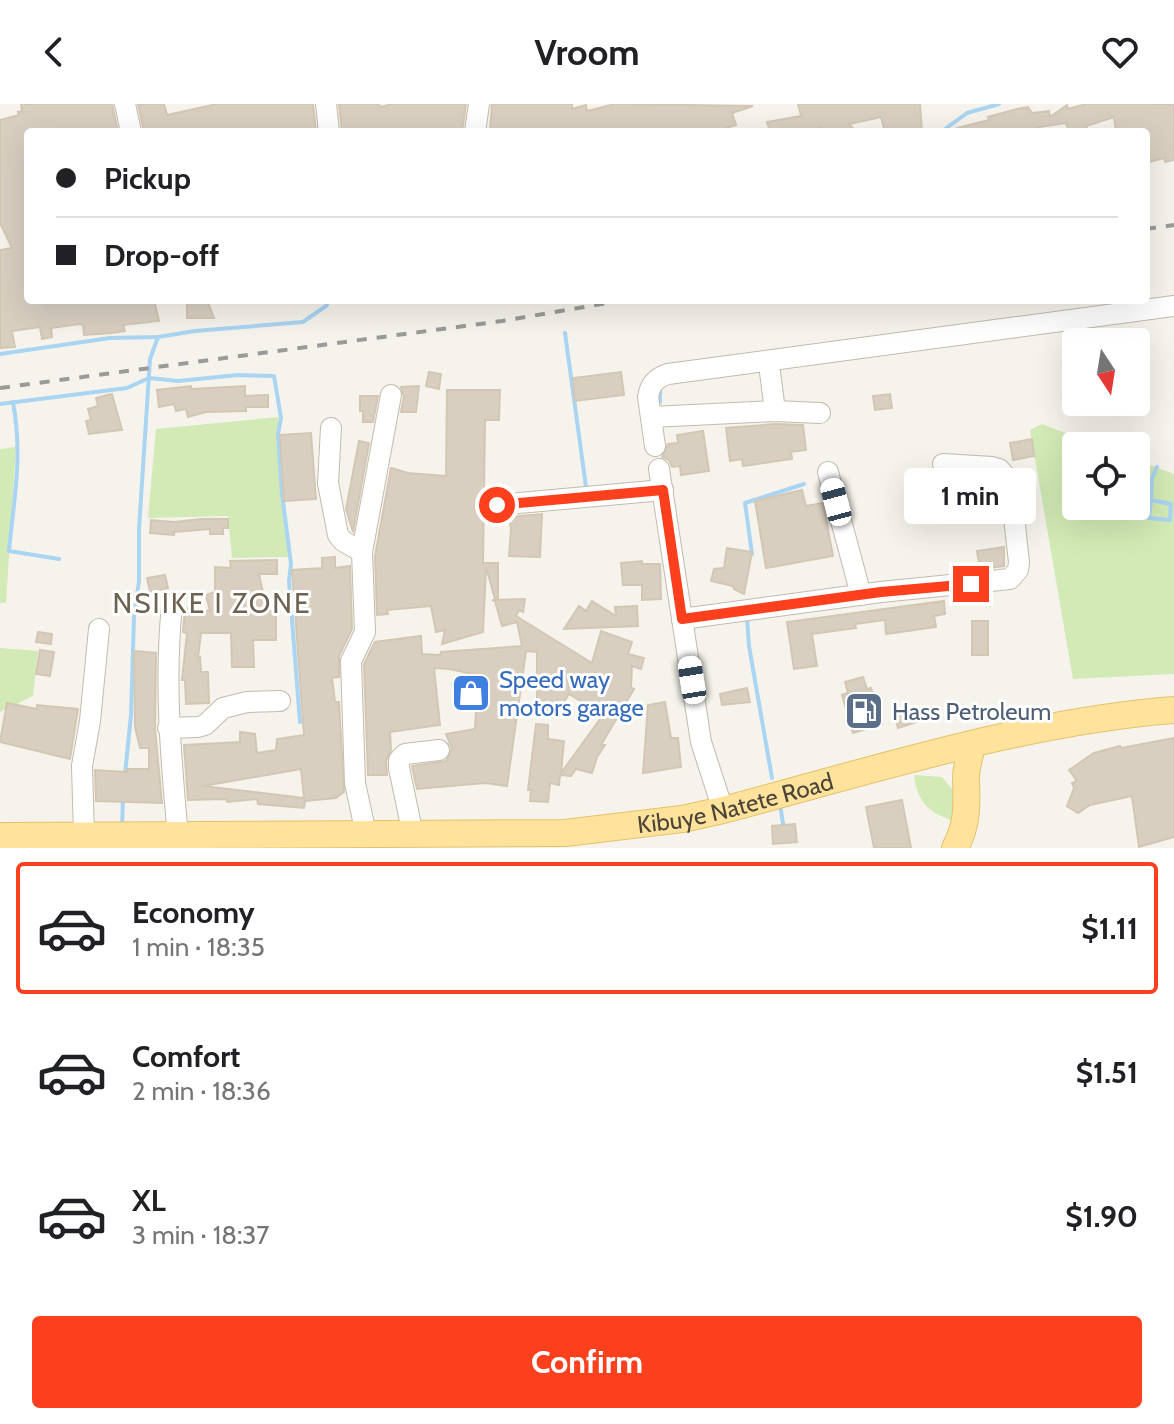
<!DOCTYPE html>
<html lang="en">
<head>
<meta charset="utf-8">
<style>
	body { margin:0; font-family:Cabin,sans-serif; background:#f2f2f2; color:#202124; height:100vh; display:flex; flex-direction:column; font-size:30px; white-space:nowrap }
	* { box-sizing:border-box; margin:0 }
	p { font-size:26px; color:#757577 }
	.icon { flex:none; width:44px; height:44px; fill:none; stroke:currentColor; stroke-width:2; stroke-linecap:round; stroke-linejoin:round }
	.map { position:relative; height:744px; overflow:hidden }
	.side { display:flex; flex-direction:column; background:#fff; flex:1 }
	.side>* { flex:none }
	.banner { position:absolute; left:24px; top:24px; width:1126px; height:176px; border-radius:8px; box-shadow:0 8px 32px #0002; display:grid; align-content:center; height:176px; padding:0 32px; background:#fff }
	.needle { width:52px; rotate:168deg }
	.tools { position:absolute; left:1062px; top:224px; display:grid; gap:16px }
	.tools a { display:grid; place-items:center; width:88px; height:88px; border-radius:8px; background:#fff; box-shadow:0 8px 32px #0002; font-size:40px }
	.end { position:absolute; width:36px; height:36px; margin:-18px; border:10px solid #fc3f1d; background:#fff; box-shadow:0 0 0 4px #fff }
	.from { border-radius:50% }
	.bubble { position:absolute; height:56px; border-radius:8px; background:#fff; box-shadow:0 8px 32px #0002; font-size:26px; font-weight:700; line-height:56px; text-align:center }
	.car { position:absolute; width:24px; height:48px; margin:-24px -12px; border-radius:10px; box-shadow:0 0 6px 2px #0007; background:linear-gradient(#fff 24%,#345 0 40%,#fff 0 76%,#345 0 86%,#fff 0) }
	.banner b { display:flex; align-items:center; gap:28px; height:76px; font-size:30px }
	.banner b+b { border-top:2px solid #e0e0e0 }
	.banner i { width:20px; height:20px; background:#202124 }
	ul { padding:14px 0 0; list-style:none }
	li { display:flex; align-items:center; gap:24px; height:132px; margin:0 16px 12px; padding:0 16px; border:4px solid transparent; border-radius:8px }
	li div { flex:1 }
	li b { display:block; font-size:30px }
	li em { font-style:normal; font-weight:700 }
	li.current { border-color:#fc3f1d }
	li>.icon { width:72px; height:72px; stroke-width:1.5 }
	.primary-button { display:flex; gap:16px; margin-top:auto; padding:16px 32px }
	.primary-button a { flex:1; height:92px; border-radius:8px; background:#fc3f1d; color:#fff; font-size:32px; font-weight:700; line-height:92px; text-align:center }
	header { display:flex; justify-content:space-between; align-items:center; height:104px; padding:0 32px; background:#fff; font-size:36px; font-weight:700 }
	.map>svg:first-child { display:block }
</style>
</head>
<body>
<header><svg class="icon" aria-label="back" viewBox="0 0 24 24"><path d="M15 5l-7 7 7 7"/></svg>Vroom<svg class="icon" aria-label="heart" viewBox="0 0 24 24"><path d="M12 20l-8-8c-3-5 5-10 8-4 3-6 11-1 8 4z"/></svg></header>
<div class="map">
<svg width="1174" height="744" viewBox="0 0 1174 744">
	<rect width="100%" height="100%" fill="#f6f3ec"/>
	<g fill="#d2eab5">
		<path d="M278,313L288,453L232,454L228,412L148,414L156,325Z"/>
		<path d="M1042,320L1099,342H1076V402H1136V356L1174,370V570L1073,575L1030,326Z"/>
		<path d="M16,343L6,499H0V345Z"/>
		<path d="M0,544L38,547L33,592L0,608Z"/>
		<path d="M914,671L942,673L957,691V708L951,716C927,708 917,696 914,671Z"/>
	</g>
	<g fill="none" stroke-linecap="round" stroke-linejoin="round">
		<g stroke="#a9d4f2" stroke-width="4">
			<path d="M941,28L967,9L999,0"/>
			<path d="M565,229L586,383"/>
			<path d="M0,250L110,234L158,233L195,227L303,218L326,202L329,196"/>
			<path d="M660,285V298"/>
			<path d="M13,298C23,354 14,393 9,447L59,455"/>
			<path d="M0,300L127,284L149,274L178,277L238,271L274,272L281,314L278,330L282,390L291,460L289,477L300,618"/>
			<path d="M1151,396L1149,414L1170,416L1171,400L1151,396L1152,374L1157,363"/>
			<path d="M1094,405L1095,402"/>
			<path d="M752,450L745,399L804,380"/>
			<path d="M747,514L749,542L772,674"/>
			<path d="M125,670L131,611L134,513L139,477V425L150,255L158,233"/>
			<path d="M780,700L784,726"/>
			<path d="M122,722L123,694"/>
		</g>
	</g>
	<g fill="#d8cfc1" stroke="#d3c7b4" stroke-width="2" fill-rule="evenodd">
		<path d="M21,0H112L118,28H28V66L24,67L28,78V196H154L159,217L123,221L125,227L112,229L84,231L83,221L80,220L51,224L52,233L42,235L40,223L12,227L15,243L0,244V146L12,144L0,119V16L19,11L18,8L22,7Z"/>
		<path d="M138,0H164L167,11L217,0H313L316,28H144Z"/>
		<path d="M339,0H379L380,3L393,0H466L462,28H342Z"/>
		<path d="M492,0H572V5L586,1L587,7L615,0L753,2L732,9L736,21L726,24V28H490Z"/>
		<path d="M798,0H920L922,28H885L881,13L849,20L856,28H822L821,23L804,28H770L767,18L801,12Z"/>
		<path d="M1086,0H1174V56L1165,58L1164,54L1146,59V28H1116L1114,13L1086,22L1089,28H1069L1066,19L1039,23L1028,28H957V24L989,16L988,13L1017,5L1028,3L1032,9L1049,7L1050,13L1067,1L1068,5Z"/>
		<path d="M187,196H207L214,214H187Z"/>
		<path d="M429,268L441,270L439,285L426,282Z"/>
		<path d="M621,268L624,291L575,297L573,274Z"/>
		<path d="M191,282V285L245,282V292L268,291V303H246V307L206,308L188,313L186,305L176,307L174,300L159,303L157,286Z"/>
		<path d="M419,282L416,308H401L404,293L401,283Z"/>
		<path d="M447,286H500L499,316H485L483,459H498V494L495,495L486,463L483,528L442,540L445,526L436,528L431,502L387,506L388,510L377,511L375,452L391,364L408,369L446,372Z"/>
		<path d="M112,290L122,326L89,330L86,317L91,316L88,305L98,302L96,294Z"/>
		<path d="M890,290L892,304L875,306L873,292Z"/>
		<path d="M360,292H378L373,318H363V307H360Z"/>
		<path d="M775,320L803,321L806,346L791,348L792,355L743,362L742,355L730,357L726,324Z"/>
		<path d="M703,327L709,367L681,371L680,362L672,363L669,356L662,353L668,340L678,339L677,331Z"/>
		<path d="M311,329L316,395L284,397L280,331Z"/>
		<path d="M1032,335L1034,352L1013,356L1010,339Z"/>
		<path d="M359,337L369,339L353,428L346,405Z"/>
		<path d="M994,378L996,400L934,402L926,379Z"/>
		<path d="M802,386L806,402L823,399L833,452L766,464L755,397Z"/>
		<path d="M542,410L540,453L509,452L511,425L509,413Z"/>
		<path d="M201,415H228V424H223V430H210V425L174,428V431L150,429L151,416L174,418Z"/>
		<path d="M1004,443V462L980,465L977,447Z"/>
		<path d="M727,444L752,448L744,490L734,485L733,482L711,477L714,465L724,464Z"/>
		<path d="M335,453V464L350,462L352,525L339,552V573L332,574L335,598H339L344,688L336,694L305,697L304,704L258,700L257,695L227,698L226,695L188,696L184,641L240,638V628L255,630L257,649L276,646L277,635L304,631L292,466L322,464V454ZM301,665L304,694L203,682Z"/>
		<path d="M277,456V470H259L267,507H276V536H253L254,563H232L231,529H201L198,554L200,553L201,568H208L209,599L186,600L185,576H182L187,529L183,528L185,504L210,507L206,491L215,488V463L231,464L230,457Z"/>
		<path d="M642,457V460H660L661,495L642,496V481H623L621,459Z"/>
		<path d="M165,471L168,484L150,488L147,474Z"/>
		<path d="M525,495L523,508L519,506L516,512L592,559L601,527L632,538L628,550L644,554L641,565L632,562L631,583L634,585L601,641H605L597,653L592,669L576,665L571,672L560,671L559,681L550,679L548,698L530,697L531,686H528L536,620L548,621V635L564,637L561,669L603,611L569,590L554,614L541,606L543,603L537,599V548L526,547L507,682L485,679L417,685L412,662L446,657L452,645L446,630L475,625L478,571L449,565L434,564L440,621L390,628L391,646L386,656L387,671H368L364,560L375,538L421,532L422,550L440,551L441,548L522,542L517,518L502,522L495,497L492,496Z"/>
		<path d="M592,497L616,512L615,503L637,502L638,522L564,525L579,502L586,507Z"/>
		<path d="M944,497L945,510L934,512L936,523L886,530L885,516L855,520L856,524L812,530L817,562L794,565L787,518Z"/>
		<rect x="972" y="517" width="16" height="34"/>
		<path d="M38,528L52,530L51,540L36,538Z"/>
		<path d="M40,546L54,548L50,572L36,570Z"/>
		<path d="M134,547L156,549L155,625L162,699L96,697L95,666L127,668V665H149V644H140L135,623Z"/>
		<path d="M863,573L867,585L871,584L882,620L853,629L842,591L848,589L845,578Z"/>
		<path d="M747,584L750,598L722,601L720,590Z"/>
		<path d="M665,598L671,634H678L681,663L643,669L648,601Z"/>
		<path d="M7,599L37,605V601L78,605L70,655L0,638Z"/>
		<path d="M916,606L920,617L898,624L895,613Z"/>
		<path d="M1174,634V733L1139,743L1132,692L1090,701L1078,709L1067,702L1074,684L1072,679L1077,677L1069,666L1094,649L1120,642L1121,644Z"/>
		<path d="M902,696L911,744H874L866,703Z"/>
		<path d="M795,720L797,738L773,740L772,722Z"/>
	</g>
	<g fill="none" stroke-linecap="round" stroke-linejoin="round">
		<defs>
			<g id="minor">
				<path d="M125,0L131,28"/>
				<path d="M326,0L329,28"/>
				<path d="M475,28L479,0"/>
				<path d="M770,268L775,307"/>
				<path d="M651,313L775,307L820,309"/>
				<path d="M331,324L328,379L338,431L343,437L362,448"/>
				<path d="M655,342L648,293C650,280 656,274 668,270L1174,202"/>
				<path d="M659,365L701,638L723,706"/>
				<path d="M828,368L861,491"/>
				<path d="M497,401L663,386"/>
				<path d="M172,501C164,579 171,655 178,733"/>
				<path d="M682,515L881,488L1010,475L1018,466L1019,458L1010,377L999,365L992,363L943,360"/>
				<path d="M168,624L198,623L205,621L223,604L247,598L280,597"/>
				<path d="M366,730L355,679L351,557L365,528L362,448L391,291"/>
				<path d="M84,731L82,662L90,617L99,525"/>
				<path d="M413,731L399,664V656L405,650L439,646"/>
			</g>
			<g id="major">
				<path id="s1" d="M0,732L565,729L682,715L723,706C871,667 1021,618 1174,606"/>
				<path d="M955,744C968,720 967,699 966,674C966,663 970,652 972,641"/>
			</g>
		</defs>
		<use href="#minor" stroke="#c2bbae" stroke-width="22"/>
		<use href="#major" stroke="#e6c16a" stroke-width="28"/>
		<use href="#minor" stroke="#fff" stroke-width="20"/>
		<use href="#major" stroke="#ffe39c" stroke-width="26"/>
		<g stroke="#9a9a9a" stroke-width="4" stroke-dasharray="10 10" stroke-linecap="butt">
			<path d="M1146,125L1174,121"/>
			<path d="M0,284L502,217L625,196"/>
		</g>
	</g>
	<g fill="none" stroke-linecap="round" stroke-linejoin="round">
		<path stroke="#fc3f1d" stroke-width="10" d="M497,401L663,386L682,515L881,488L971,480"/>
	</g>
	<defs>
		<symbol id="shop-square" viewBox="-11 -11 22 22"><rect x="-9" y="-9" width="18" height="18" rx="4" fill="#3f7fe0" stroke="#fff"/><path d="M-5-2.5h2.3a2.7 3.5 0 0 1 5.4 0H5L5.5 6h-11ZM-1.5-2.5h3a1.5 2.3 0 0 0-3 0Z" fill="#fff"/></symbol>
		<symbol id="fuel-square" viewBox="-11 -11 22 22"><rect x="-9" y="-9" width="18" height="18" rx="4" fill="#5c6f8a" stroke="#fff"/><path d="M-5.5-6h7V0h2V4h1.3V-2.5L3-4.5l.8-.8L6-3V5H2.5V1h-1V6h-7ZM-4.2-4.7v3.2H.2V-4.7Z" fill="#fff"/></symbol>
	</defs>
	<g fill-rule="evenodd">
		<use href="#shop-square" x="449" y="567" width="44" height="44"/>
		<use href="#fuel-square" x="842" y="585" width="44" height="44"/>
	</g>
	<g text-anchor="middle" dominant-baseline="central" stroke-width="6" stroke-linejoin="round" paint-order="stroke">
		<g font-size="24" fill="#366cbe" stroke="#fff" text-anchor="start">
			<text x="499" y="575">Speed way<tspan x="499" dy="28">motors garage</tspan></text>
		</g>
		<g font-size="24" fill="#4e5e75" stroke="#fff" text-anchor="start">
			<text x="892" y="607">Hass Petroleum</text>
		</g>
		<g font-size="24" fill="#4b4439" stroke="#fff">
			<text stroke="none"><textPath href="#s1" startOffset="738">Kibuye Natete Road</textPath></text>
		</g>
		<g font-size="28" letter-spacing="2" fill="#6e6250" stroke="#fff">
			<text x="212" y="499">NSIIKE I ZONE</text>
		</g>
	</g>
</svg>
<div class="tools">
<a><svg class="needle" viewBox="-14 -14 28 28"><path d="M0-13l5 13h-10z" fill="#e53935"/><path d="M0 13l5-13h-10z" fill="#757577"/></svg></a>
<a><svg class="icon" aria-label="locate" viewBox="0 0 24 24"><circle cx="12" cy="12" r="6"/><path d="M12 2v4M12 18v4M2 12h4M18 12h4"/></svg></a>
</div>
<i class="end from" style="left:497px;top:401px"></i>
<i class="end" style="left:971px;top:480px"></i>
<div class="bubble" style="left:904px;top:364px;width:132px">1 min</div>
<i class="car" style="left:836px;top:398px;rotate:345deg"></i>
<i class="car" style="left:692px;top:576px;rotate:351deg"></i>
<div class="banner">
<b><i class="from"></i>Pickup</b>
<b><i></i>Drop-off</b>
</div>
</div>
<section class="side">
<ul>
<li class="current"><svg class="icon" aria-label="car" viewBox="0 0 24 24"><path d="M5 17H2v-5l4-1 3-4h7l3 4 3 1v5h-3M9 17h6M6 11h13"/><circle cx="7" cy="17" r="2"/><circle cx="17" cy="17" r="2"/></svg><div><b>Economy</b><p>1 min · 18:35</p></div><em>$1.11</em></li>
<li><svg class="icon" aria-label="car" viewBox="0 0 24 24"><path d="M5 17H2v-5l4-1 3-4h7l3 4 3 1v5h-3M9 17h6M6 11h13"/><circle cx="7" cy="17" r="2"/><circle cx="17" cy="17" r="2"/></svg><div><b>Comfort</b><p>2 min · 18:36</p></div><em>$1.51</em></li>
<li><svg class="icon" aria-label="car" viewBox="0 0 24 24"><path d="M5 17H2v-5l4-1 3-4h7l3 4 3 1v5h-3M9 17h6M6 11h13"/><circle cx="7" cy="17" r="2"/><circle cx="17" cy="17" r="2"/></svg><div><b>XL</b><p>3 min · 18:37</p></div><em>$1.90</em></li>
</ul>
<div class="primary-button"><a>Confirm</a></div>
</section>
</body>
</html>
